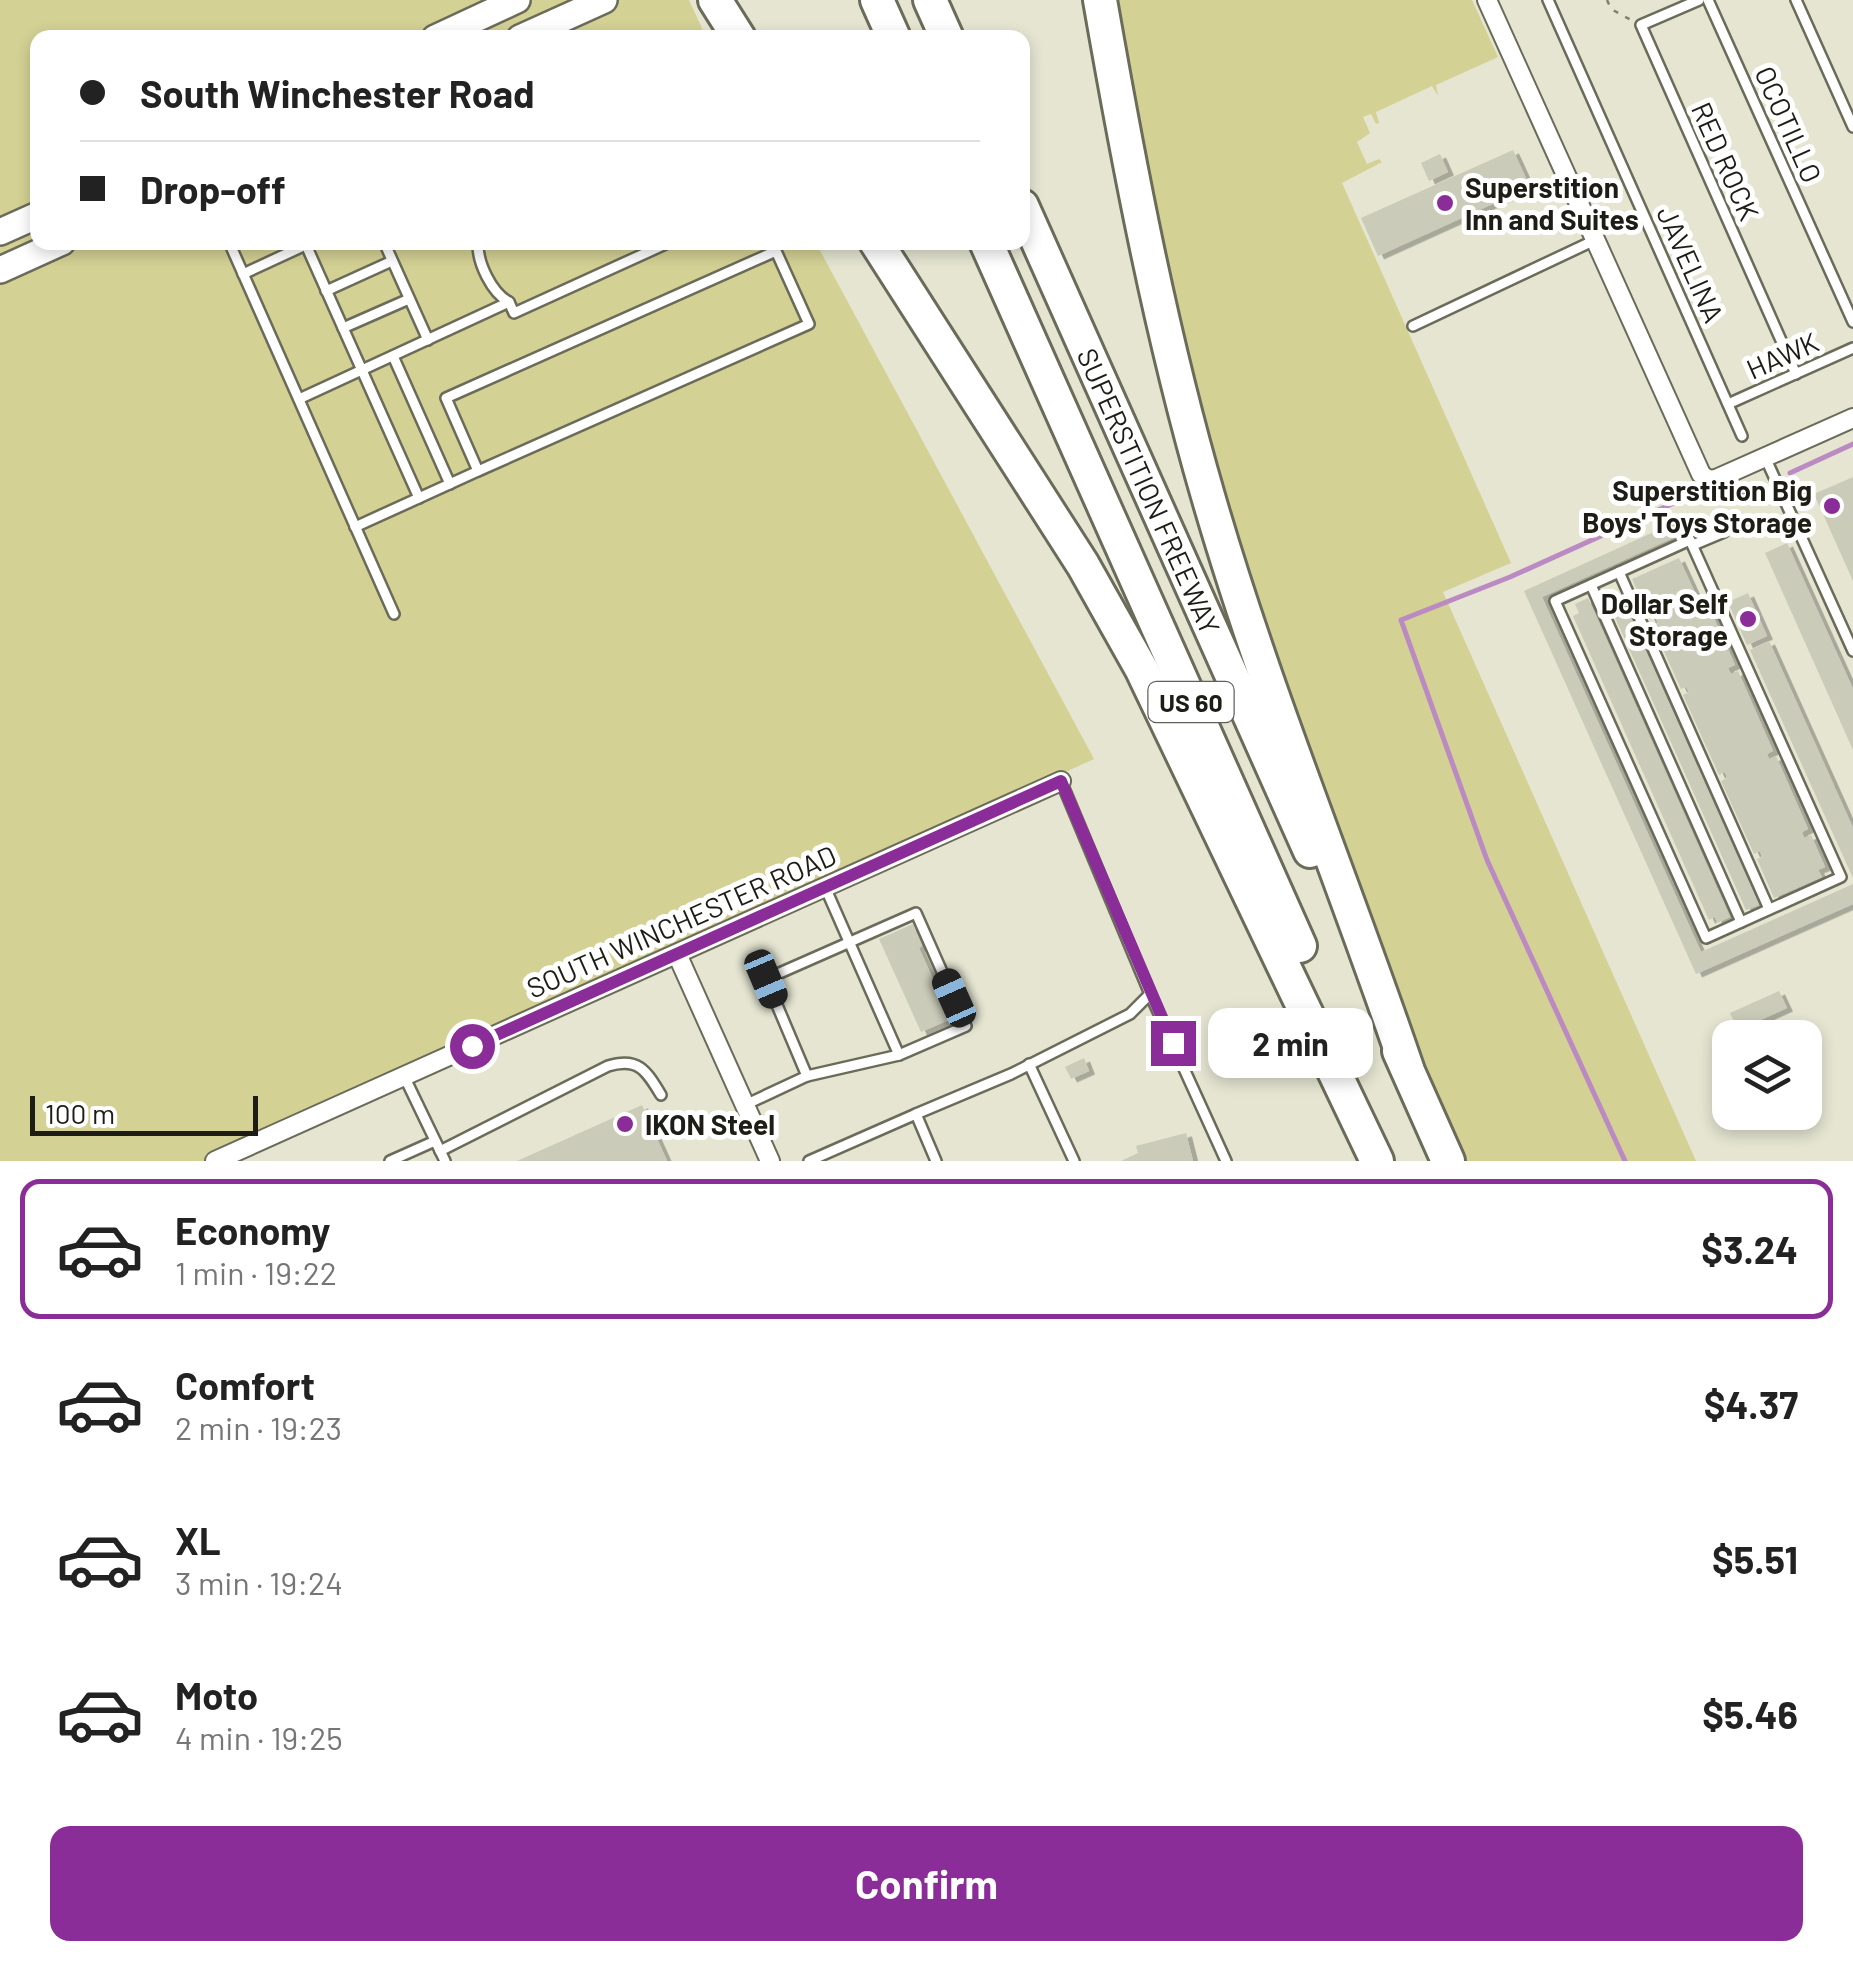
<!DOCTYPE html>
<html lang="en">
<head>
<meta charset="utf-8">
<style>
	body { margin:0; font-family:Barlow,sans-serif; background:#f6f6f6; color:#222; height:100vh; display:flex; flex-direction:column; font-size:38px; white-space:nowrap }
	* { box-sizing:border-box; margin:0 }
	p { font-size:32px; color:#767676 }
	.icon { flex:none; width:55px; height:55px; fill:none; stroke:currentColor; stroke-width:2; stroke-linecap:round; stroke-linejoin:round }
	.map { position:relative; height:1161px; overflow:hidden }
	.panel { display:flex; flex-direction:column; background:#fff; flex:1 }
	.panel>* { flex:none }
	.guide { position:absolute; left:30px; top:30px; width:1000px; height:220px; border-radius:20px; box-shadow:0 5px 15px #0003; display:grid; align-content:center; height:220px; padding:0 50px; background:#fff }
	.controls { position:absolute; left:1712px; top:1020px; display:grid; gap:20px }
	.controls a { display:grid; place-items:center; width:110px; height:110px; border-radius:20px; background:#fff; box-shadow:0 5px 15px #0003; font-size:50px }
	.scale { position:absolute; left:30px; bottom:25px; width:228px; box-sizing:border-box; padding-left:10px; border:5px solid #1d1d16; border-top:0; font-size:28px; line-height:35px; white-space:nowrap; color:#1d1d16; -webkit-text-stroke:8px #fff; paint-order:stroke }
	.end { position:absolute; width:45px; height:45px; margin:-22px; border:12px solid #8a2d98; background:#fff; box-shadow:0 0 0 5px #fff }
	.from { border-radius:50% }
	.bubble { position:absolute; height:70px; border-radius:20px; background:#fff; box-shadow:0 5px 15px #0003; font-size:32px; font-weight:700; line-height:70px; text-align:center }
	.car { position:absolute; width:30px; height:60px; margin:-30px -15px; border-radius:12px; box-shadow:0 0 8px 2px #0007; background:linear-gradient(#222 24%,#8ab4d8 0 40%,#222 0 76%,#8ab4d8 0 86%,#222 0) }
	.guide b { display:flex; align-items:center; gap:35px; height:95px; font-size:38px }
	.guide b+b { border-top:2px solid #e0e0e0 }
	.guide i { width:25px; height:25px; background:#222 }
	ul { padding:18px 0 0; list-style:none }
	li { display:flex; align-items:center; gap:30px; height:140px; margin:0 20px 15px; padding:0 30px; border:5px solid transparent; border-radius:20px }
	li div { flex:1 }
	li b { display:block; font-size:38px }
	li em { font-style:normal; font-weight:700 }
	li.on { border-color:#8a2d98 }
	li>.icon { width:90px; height:90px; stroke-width:1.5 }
	.primary-button { display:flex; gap:20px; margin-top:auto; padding:20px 50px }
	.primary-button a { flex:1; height:115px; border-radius:20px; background:#8a2d98; color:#fff; font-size:40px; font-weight:700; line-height:115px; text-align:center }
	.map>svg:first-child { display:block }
</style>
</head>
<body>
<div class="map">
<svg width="1853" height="1161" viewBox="0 0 1853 1161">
	<defs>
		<filter id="shadow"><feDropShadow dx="6" dy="3.5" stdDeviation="0" flood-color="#0004"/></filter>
	</defs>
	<rect width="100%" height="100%" fill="#e5e5d2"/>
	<g fill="#d3d194">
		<path d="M0,0H689L706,37L38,38V242L816,243L1094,759L209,1161H0Z"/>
		<path d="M1116,0H1472L1498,57L1436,85L1438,96L1432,86L1376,112L1379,123L1376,124L1371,114L1363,117L1370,133L1357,142L1367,164L1379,159L1382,162L1342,183L1511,563L1443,592L1696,1161H1467L1408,1031L1235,553L1178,351Z"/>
	</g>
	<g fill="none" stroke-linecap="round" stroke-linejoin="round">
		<g stroke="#bb8ac2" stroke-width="5">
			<path d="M1790,473L1853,444"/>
			<path d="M1730,500L1762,485"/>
			<path d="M1625,1161L1487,860L1401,620L1510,577L1687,497"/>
		</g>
	</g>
	<g fill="#cbcbb9" filter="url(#shadow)">
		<path d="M1513,150L1530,187L1378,256L1361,218Z"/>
		<path d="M1440,154L1448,172L1429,181L1421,163Z"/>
		<path d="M1853,477V581L1814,494Z"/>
		<path d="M1691,515L1697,527L1542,597L1701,952L1853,884V904L1696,974L1524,591Z"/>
		<path d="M1787,543L1853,689V750L1765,553Z"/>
		<path d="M1679,558L1702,608L1708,605L1735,665L1728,668L1731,674L1738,671L1773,751L1767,754L1769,759L1776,756L1808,829L1802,832L1804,838L1811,835L1825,867L1818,870L1822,877L1774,898L1757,859L1762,857L1760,851L1754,854L1721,781L1727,778L1725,772L1719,775L1683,695L1689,692L1686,687L1681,689L1652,625L1658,623L1655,617L1650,620L1632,579Z"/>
		<path d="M1748,593L1767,636L1747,645L1728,602Z"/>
		<path d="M1588,598L1730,917L1717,923L1715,917L1709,920L1573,616L1579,613L1575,604Z"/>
		<path d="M1622,598L1759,905L1746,910L1609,604Z"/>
		<path d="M1769,641L1853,828V878L1750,650Z"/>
		<path d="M913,924L922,946L919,948L951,1019L921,1032L879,939Z"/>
		<path d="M1779,991L1787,1008L1738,1030L1730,1013Z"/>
		<path d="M1084,1058L1089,1071L1071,1079L1065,1067Z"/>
		<path d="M642,1105L667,1161H517Z"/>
		<path d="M1186,1133L1193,1161H1121L1138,1153L1136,1146Z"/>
	</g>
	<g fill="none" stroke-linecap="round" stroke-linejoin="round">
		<defs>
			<g id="lane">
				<path d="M1548,0L1742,436"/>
				<path d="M1699,0L1641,25L1796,374"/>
				<path d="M1708,0L1853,322"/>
				<path d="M1796,0L1853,127"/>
				<path d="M229,242L394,614"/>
				<path d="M384,242L428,340"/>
				<path d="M478,242C477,263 492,293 509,302"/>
				<path d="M306,245L419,498"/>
				<path d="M776,251L809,324L478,471L446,398Z"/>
				<path d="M243,274L312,242"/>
				<path d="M326,291L392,261"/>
				<path d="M1413,326L1595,240"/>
				<path d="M343,328L409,299"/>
				<path d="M393,356L450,484"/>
				<path d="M299,399L509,302L514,313L670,242"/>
				<path d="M1728,404L1853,348"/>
				<path d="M1765,457L1853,651"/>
				<path d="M355,527L478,471"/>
				<path d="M1690,540L1841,877L1706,938L1555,601Z"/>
				<path d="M1693,545L1724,532"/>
				<path d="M1619,572L1769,909"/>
				<path d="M1591,585L1741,922"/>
				<path d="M1061,781L1150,994L1226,1161"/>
				<path d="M1029,1064L1074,1161"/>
				<path d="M404,1076L445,1161"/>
				<path d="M807,1076L766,979L916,913L966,1026L899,1055"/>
				<path d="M745,1105L807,1076L899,1055L825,887"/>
				<path d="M916,1114L1011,1074L1130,1014L1150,994"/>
				<path d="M440,1151L608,1066C638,1057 646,1070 661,1095"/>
				<path d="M390,1161L435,1141"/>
				<path d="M809,1161L916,1114L936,1161"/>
			</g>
			<g id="street">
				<path d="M1487,0L1701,474L1708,480L1716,479L1853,418"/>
				<path d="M677,954L770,1161"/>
				<path d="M215,1161L1061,781"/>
			</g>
			<g id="secondary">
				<path d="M435,38L517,0"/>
				<path d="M520,38L604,0"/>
				<path d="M0,232L38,215"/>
				<path d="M0,270L62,242"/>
			</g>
			<g id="highway">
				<path d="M715,0L739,38"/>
				<path d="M877,0L894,38"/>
				<path d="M930,0L947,38"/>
				<path d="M1100,0C1129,166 1161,334 1208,496C1264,690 1342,877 1407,1068"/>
				<path id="s1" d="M1022,206L1310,851"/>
				<path d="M876,242L1083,565L1142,670L1377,1161"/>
				<path d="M986,242L1300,946"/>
				<path d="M1399,1051L1448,1161"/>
			</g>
		</defs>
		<use href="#lane" stroke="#6b6b5a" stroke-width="14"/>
		<use href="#street" stroke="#6b6b5a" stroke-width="22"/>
		<use href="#secondary" stroke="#6b6b5a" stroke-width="30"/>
		<use href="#highway" stroke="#6b6b5a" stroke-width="38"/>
		<path stroke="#808073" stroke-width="2.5" stroke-dasharray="5 8" stroke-linecap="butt" d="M1607,0L1611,9L1631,20"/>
		<use href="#lane" stroke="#fff" stroke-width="9"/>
		<use href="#street" stroke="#fff" stroke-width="18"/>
		<use href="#secondary" stroke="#fff" stroke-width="25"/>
		<use href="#highway" stroke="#fff" stroke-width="32"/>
	</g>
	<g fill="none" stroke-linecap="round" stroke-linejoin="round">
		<path stroke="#8a2d98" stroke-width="12" d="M472,1046L1061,781L1173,1043"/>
	</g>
	<g fill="#8a2d98" stroke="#fff" stroke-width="4">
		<circle cx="1445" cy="203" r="10"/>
		<circle cx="1832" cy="506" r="10"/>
		<circle cx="1748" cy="619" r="10"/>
		<circle cx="625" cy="1124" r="10"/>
	</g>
	<g text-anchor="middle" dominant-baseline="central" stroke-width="10" stroke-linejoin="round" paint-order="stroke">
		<rect fill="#fff" stroke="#61615c" stroke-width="2.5" x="1148.5" y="682" width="85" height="40" rx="8"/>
		<g font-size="25" font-weight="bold" fill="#1d1d16">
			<text x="1191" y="702">US 60</text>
		</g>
		<g font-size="28" fill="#1d1d16" stroke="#fff">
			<text transform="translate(1789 124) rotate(66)">OCOTILLO</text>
			<text transform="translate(1726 161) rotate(66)">RED ROCK</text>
			<text transform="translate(1691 264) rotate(66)">JAVELINA</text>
			<text transform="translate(1782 355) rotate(-24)">HAWK</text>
			<text stroke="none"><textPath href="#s1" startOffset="312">SUPERSTITION FREEWAY</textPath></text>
			<text transform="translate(681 921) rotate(-24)">SOUTH WINCHESTER ROAD</text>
		</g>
		<g font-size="28" font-weight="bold" fill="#1d1d16" stroke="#fff" text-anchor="start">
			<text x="1465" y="187">Superstition<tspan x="1465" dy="32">Inn and Suites</tspan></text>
			<text x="1812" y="490" text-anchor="end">Superstition Big<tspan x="1812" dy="32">Boys' Toys Storage</tspan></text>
			<text x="1728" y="603" text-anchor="end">Dollar Self<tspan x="1728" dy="32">Storage</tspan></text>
			<text x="645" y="1124">IKON Steel</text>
		</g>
	</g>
</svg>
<div class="controls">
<a><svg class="icon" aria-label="layers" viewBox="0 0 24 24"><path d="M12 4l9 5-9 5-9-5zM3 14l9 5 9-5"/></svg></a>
</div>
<div class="scale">100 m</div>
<i class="end from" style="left:472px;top:1046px"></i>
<i class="end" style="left:1173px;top:1043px"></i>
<div class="bubble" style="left:1208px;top:1008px;width:165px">2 min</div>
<i class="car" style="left:766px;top:979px;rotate:157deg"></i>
<i class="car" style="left:954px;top:998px;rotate:336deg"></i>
<div class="guide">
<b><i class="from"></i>South Winchester Road</b>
<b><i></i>Drop-off</b>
</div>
</div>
<section class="panel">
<ul>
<li class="on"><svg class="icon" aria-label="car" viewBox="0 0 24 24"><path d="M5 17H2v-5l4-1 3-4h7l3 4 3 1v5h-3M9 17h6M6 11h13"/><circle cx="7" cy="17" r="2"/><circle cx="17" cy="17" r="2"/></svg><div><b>Economy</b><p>1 min · 19:22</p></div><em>$3.24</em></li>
<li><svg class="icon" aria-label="car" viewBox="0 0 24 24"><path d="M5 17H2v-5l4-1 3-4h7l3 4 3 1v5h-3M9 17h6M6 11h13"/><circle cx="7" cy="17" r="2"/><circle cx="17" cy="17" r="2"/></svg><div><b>Comfort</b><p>2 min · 19:23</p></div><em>$4.37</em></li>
<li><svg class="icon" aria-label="car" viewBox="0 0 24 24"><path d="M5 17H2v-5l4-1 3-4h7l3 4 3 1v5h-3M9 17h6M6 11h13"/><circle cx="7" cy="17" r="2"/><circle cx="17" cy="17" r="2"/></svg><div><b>XL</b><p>3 min · 19:24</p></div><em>$5.51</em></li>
<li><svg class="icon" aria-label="car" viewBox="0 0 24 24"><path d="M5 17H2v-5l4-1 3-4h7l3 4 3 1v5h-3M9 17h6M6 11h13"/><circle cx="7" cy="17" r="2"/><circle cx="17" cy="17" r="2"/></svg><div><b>Moto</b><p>4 min · 19:25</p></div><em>$5.46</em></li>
</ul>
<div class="primary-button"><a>Confirm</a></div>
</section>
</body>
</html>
